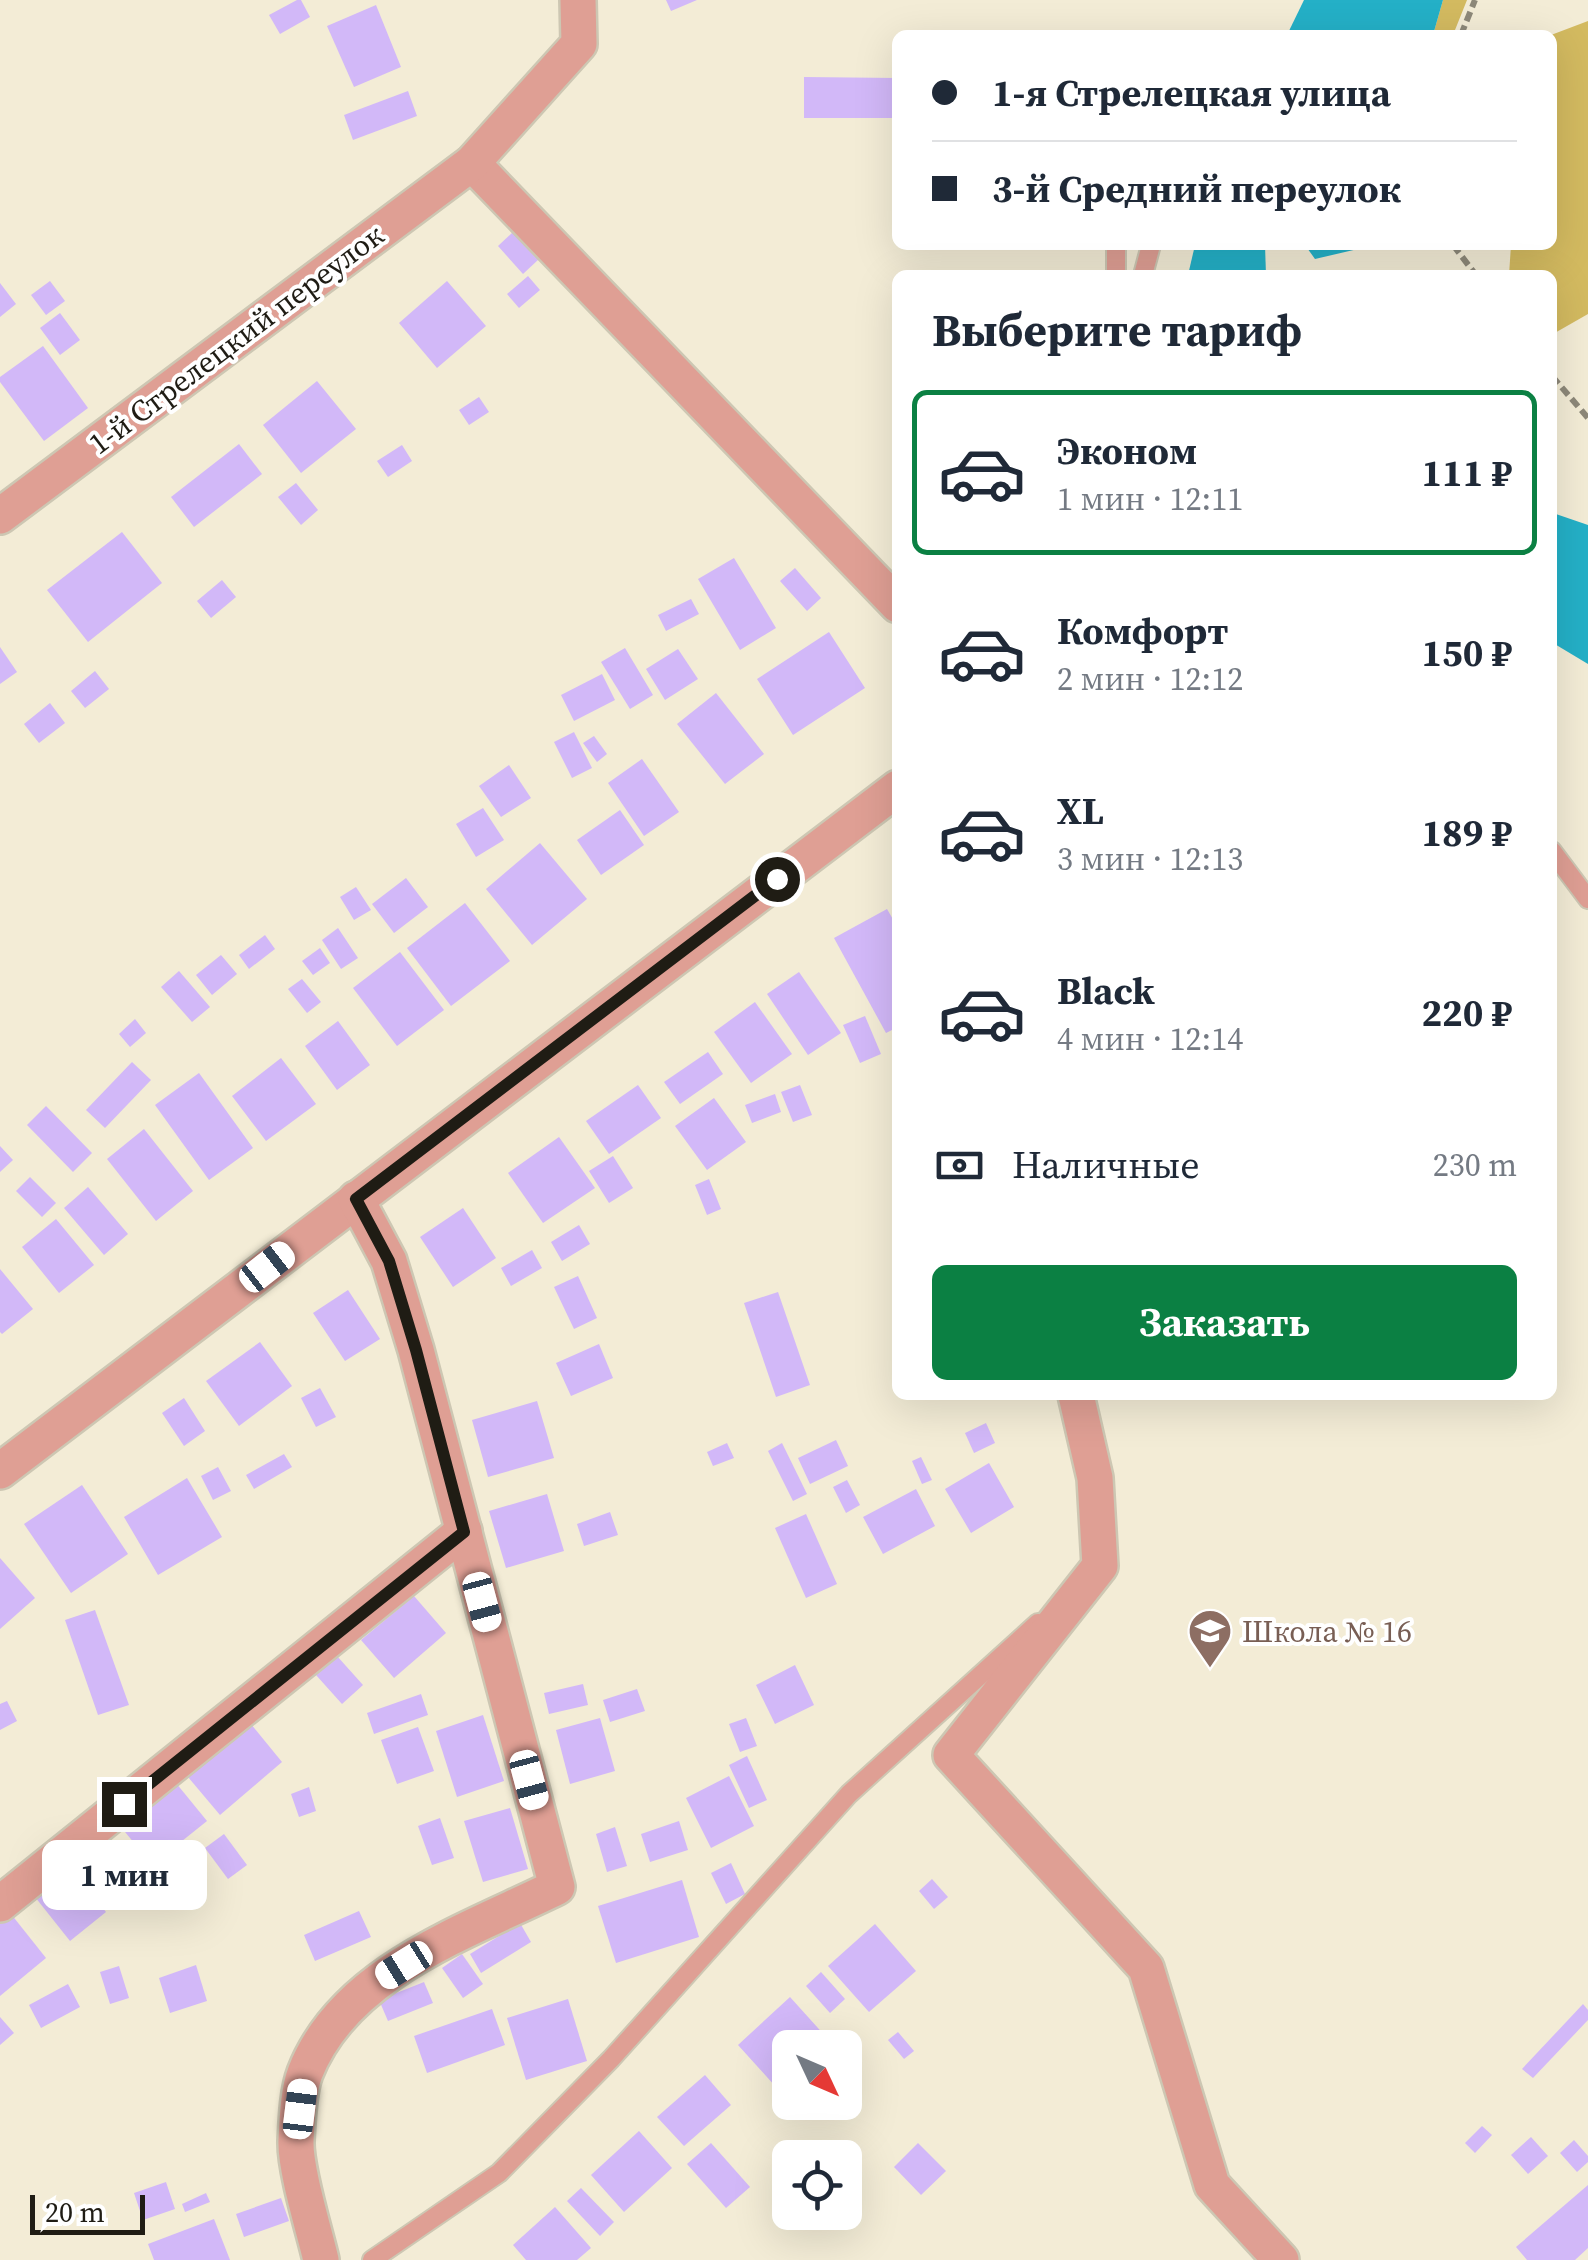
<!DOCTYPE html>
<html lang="ru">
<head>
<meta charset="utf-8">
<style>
	body { margin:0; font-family:"Source Serif 4",serif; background:#f2f2f3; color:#1f2937; height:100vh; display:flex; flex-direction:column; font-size:38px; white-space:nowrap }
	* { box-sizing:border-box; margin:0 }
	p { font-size:32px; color:#747a83 }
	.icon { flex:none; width:55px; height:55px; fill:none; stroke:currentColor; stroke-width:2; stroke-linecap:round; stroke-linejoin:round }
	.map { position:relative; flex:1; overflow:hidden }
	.panel { position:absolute; left:892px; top:270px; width:665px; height:1130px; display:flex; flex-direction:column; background:#fff; border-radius:15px; box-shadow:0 10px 40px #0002 }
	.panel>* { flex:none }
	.banner { position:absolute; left:892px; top:30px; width:665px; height:220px; border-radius:15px; box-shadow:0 10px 40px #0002; display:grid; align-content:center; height:220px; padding:0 40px; background:#fff }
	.needle { width:65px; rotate:134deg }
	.controls { position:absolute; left:772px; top:2030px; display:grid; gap:20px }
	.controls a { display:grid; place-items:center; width:90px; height:90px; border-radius:15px; background:#fff; box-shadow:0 10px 40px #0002; font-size:50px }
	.scale { position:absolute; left:30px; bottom:25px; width:115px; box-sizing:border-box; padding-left:10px; border:5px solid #1f1c14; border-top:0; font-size:28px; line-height:35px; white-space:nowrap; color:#1f1c14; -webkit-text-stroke:8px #fff; paint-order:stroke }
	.end { position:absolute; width:45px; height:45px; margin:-22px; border:12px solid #1f1c14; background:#fff; box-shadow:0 0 0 5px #fff }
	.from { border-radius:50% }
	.bubble { position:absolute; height:70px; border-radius:15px; background:#fff; box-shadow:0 10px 40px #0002; font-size:32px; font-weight:700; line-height:70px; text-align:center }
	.car { position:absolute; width:30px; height:60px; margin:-30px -15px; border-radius:12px; box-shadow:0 0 8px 2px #0007; background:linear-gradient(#fff 24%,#345 0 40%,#fff 0 76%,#345 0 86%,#fff 0) }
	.banner b { display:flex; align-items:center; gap:35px; height:95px; font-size:38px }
	.banner b+b { border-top:2px solid #e0e1e3 }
	.banner i { width:25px; height:25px; background:#1f2937 }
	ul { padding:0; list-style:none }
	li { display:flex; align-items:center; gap:30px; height:165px; margin:0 20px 15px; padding:0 20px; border:5px solid transparent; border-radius:15px }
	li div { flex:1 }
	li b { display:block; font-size:38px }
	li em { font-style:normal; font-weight:700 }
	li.current { border-color:#0b8043 }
	li>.icon { width:90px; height:90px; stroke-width:1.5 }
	h2 { padding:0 40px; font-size:45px; line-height:120px }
	.pay { display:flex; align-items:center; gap:25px; height:110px; padding:0 40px; font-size:38px }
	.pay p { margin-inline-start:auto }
	.primary-button { display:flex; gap:20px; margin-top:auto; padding:20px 40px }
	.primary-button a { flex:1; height:115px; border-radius:15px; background:#0b8043; color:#fff; font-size:40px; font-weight:700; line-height:115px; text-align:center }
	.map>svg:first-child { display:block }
</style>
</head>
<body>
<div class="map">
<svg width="1588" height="2260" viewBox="0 0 1588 2260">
	<rect width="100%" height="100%" fill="#f3ecd6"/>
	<g fill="#d3ba60">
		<path d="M1443,0H1467L1453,35H1433Z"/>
		<path d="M1588,21V314L1553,334L1552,275H1509L1511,245H1552L1551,35Z"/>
	</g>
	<g fill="#24b0c7">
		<path d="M1304,0H1443L1433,35H1287Z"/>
		<path d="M1195,245H1265L1266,275H1188Z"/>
		<path d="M1305,245H1375L1315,259Z"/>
		<path d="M1553,513L1588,525V664L1553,643Z"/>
	</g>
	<g fill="#d2b8f8">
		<path d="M297,0H301L310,17L280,34L269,15Z"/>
		<path d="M666,0H697L671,11Z"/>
		<path d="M376,5L401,67L354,87L327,26Z"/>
		<path d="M804,77L898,78V118H804Z"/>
		<path d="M408,91L417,116L353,140L344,115Z"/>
		<path d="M514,231L539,259L523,274L498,246Z"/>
		<path d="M528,276L540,290L519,308L507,294Z"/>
		<path d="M50,281L65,301L46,315L31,295Z"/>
		<path d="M447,281L486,326L437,368L399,323Z"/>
		<path d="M0,283L16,304L0,317Z"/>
		<path d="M60,313L80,340L60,355L40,328Z"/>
		<path d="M43,346L88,408L44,441L0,382V377Z"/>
		<path d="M317,381L356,429L301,473L263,425Z"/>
		<path d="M479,397L489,412L469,425L459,410Z"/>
		<path d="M239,444L262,474L194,527L171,497Z"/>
		<path d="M402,445L412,461L388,477L377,461Z"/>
		<path d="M296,483L318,510L301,525L278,497Z"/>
		<path d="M122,532L162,583L88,642L47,590Z"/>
		<path d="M734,558L776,628L740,650L698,579Z"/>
		<path d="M795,568L821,598L807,611L780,581Z"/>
		<path d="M222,580L236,597L211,618L197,601Z"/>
		<path d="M691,599L699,614L666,631L658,615Z"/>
		<path d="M829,632L865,688L793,735L757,679Z"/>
		<path d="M0,647L17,672L0,684Z"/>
		<path d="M625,648L653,695L630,709L601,662Z"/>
		<path d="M678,649L698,679L665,700L646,669Z"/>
		<path d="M95,671L109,689L85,708L71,691Z"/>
		<path d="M602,674L615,700L574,721L561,695Z"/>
		<path d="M716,693L764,754L725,784L677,724Z"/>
		<path d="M50,703L65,723L39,743L24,724Z"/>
		<path d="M574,732L592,768L572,778L554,742Z"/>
		<path d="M594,736L607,754L597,762L583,743Z"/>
		<path d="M642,759L679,812L644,836L608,783Z"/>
		<path d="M509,765L531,798L501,817L479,786Z"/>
		<path d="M483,808L504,840L476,857L456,824Z"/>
		<path d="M620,810L644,845L601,875L577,840Z"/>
		<path d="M540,843L587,899L532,945L486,889Z"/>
		<path d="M406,878L428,907L394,933L372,904Z"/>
		<path d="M356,887L371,910L354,920L340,897Z"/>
		<path d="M465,903L510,961L451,1006L407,948Z"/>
		<path d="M887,909L898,928V1027L886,1033L834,938Z"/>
		<path d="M338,928L358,958L341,969L322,940Z"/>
		<path d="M265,935L275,949L249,969L239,955Z"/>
		<path d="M320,948L330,963L313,975L302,961Z"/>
		<path d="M400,952L444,1010L397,1046L353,988Z"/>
		<path d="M221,955L237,974L212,995L196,975Z"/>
		<path d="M179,971L210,1007L192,1022L161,987Z"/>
		<path d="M799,972L841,1033L808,1055L767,994Z"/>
		<path d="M302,979L321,1002L307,1013L288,989Z"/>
		<path d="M755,1002L792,1054L751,1083L714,1032Z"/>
		<path d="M865,1016L881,1054L860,1063L843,1025Z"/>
		<path d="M135,1019L146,1033L130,1047L119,1034Z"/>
		<path d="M338,1021L370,1065L337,1090L305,1046Z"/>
		<path d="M708,1052L723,1074L680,1104L664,1082Z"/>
		<path d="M281,1058L316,1104L266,1141L232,1096Z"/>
		<path d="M132,1062L151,1080L105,1128L86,1110Z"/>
		<path d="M199,1073L253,1148L209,1180L155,1105Z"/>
		<path d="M638,1085L661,1118L609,1154L586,1121Z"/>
		<path d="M800,1085L812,1115L793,1122L781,1092Z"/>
		<path d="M775,1094L781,1112L752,1123L745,1105Z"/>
		<path d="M714,1098L746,1142L707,1170L675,1126Z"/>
		<path d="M46,1106L92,1153L73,1172L27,1125Z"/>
		<path d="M144,1129L193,1191L156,1221L107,1159Z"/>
		<path d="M559,1137L595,1188L543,1223L508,1173Z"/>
		<path d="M0,1146L13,1160L0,1172Z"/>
		<path d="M613,1156L633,1188L609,1203L589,1171Z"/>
		<path d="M30,1177L56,1203L42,1217L16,1191Z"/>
		<path d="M709,1179L721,1209L707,1215L695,1185Z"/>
		<path d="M88,1187L128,1234L104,1255L64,1208Z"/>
		<path d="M463,1208L496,1258L453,1287L420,1237Z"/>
		<path d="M56,1219L94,1265L59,1293L22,1247Z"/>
		<path d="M579,1225L590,1244L562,1261L551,1242Z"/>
		<path d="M532,1250L542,1268L511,1286L501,1268Z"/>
		<path d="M0,1269L33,1309L2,1334L0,1332Z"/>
		<path d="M578,1276L597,1318L574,1329L554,1287Z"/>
		<path d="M348,1290L380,1339L345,1361L313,1313Z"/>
		<path d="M778,1292L810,1385L776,1397L744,1303Z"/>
		<path d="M260,1342L292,1386L239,1426L206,1381Z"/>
		<path d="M599,1344L613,1378L571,1396L556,1363Z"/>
		<path d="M320,1388L336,1417L316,1427L301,1398Z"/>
		<path d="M184,1398L205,1431L184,1446L162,1413Z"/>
		<path d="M537,1401L554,1458L488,1477L472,1420Z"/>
		<path d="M986,1423L995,1443L974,1453L965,1433Z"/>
		<path d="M836,1440L848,1466L810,1484L798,1458Z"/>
		<path d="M727,1443L734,1458L713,1466L707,1452Z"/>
		<path d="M782,1443L807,1494L793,1501L768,1451Z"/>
		<path d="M284,1454L292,1467L254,1489L246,1475Z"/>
		<path d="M921,1457L932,1480L922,1484L912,1461Z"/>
		<path d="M989,1463L1014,1507L971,1533L945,1489Z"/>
		<path d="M218,1467L231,1491L213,1500L201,1476Z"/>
		<path d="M187,1478L222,1537L158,1575L124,1517Z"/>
		<path d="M847,1480L860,1505L846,1513L833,1487Z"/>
		<path d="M82,1485L128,1554L71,1593L24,1524Z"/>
		<path d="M916,1489L935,1526L883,1554L863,1517Z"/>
		<path d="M547,1494L564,1551L506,1568L489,1511Z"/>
		<path d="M610,1512L618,1535L584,1546L577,1524Z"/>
		<path d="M806,1514L837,1584L806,1598L775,1528Z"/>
		<path d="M0,1558L35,1598L0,1629Z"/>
		<path d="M414,1596L446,1633L394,1678L361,1640Z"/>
		<path d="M95,1610L129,1705L98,1715L65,1620Z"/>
		<path d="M337,1656L363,1685L342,1704L316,1675Z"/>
		<path d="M795,1665L814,1705L775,1724L756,1685Z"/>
		<path d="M583,1684L588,1705L549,1714L544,1693Z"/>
		<path d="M637,1689L645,1711L610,1722L603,1700Z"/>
		<path d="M421,1694L428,1715L374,1734L367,1713Z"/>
		<path d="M7,1701L17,1721L0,1730V1704Z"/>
		<path d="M483,1715L504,1781L457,1797L436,1731Z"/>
		<path d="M600,1718L615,1771L570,1784L556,1730Z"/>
		<path d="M746,1718L757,1746L740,1752L729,1724Z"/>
		<path d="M251,1724L282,1762L220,1815L188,1777Z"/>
		<path d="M418,1727L434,1771L397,1784L381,1740Z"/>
		<path d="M747,1756L767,1800L749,1808L729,1765Z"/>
		<path d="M729,1776L754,1826L711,1848L686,1798Z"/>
		<path d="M176,1783L207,1821L152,1865L121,1827Z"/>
		<path d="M309,1787L316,1811L299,1817L291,1794Z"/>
		<path d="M510,1808L528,1869L483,1882L464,1821Z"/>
		<path d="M440,1818L454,1858L432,1865L418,1826Z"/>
		<path d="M679,1821L688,1850L650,1862L641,1834Z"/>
		<path d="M615,1827L627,1866L607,1872L596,1834Z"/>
		<path d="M224,1834L247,1865L228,1879L205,1848Z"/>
		<path d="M731,1863L745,1894L726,1904L711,1873Z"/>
		<path d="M71,1868L106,1912L70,1941L35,1897Z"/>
		<path d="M932,1879L948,1897L934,1909L919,1891Z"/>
		<path d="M682,1880L699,1937L616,1963L598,1906Z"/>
		<path d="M359,1911L371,1937L315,1961L304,1935Z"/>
		<path d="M11,1914L46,1958L0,1996V1923Z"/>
		<path d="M520,1923L531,1942L481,1973L470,1954Z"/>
		<path d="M875,1924L916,1971L869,2012L828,1966Z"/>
		<path d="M462,1954L483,1984L463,1998L442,1968Z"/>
		<path d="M196,1965L207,2001L170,2013L159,1978Z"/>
		<path d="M119,1966L129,1998L110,2004L100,1972Z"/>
		<path d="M821,1972L845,1999L830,2013L806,1986Z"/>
		<path d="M424,1982L433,2003L388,2021L379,2000Z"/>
		<path d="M68,1984L80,2007L41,2028L29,2005Z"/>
		<path d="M790,1997L827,2038L816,2048H790V2072L775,2086L738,2045Z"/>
		<path d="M568,1999L587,2061L526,2080L507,2018Z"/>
		<path d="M1583,2004L1588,2010V2020L1533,2078L1522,2069Z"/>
		<path d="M492,2009L505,2045L427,2073L414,2036Z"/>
		<path d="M0,2017L14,2033L0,2045Z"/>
		<path d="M898,2032L914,2051L904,2059L888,2040Z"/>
		<path d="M705,2075L731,2105L684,2146L657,2117Z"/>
		<path d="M790,2091V2102H812L798,2116L782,2099Z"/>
		<path d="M1482,2126L1492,2135L1475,2153L1465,2143Z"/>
		<path d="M639,2131L672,2168L624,2212L591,2175Z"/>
		<path d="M1531,2137L1548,2156L1528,2174L1511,2155Z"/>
		<path d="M1574,2140L1588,2156V2162L1577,2172L1560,2153Z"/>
		<path d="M711,2143L750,2187L726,2208L687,2164Z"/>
		<path d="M918,2143L946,2171L921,2195L894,2167Z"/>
		<path d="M166,2182L175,2209L143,2220L134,2193Z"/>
		<path d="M1588,2185V2248L1575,2260H1527L1516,2247Z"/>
		<path d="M581,2188L614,2222L600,2236L567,2201Z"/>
		<path d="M206,2193L210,2202L185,2212L182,2204Z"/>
		<path d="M281,2198L289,2221L244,2237L236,2214Z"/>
		<path d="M555,2207L591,2248L577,2260H526L513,2245Z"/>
		<path d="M214,2219L230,2260H154L148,2244Z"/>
	</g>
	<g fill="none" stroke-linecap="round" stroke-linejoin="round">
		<defs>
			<g id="service">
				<path d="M1116,245V275"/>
				<path d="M1143,275L1151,245"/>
				<path d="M1552,851L1588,899"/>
				<path d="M372,2260L499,2173L611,2059L849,1794L1038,1623"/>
			</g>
			<g id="minor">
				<path d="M472,163L898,605"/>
				<path d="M0,516L472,163L579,44L578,0"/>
				<path d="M1076,1395L1095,1478L1100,1566L951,1755L1146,1968L1212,2185L1281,2260"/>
				<path d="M0,1471L898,788"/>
				<path d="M0,1904L464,1531"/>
				<path d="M321,2260C314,2230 295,2169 296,2141C297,2121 298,2091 305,2073C344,1972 468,1931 557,1887L416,1350L389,1261L356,1199"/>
			</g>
		</defs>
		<use href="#service" stroke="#cdc7b3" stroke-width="22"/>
		<use href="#minor" stroke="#cdc7b3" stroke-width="40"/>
		<g stroke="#8d8879" stroke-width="6" stroke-dasharray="10 5" stroke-linecap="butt">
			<path d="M1461,35L1475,0"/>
			<path d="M1453,245L1476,275"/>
			<path d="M1552,376L1588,418"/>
		</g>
		<use href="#service" stroke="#df9f94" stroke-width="18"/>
		<use href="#minor" stroke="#df9f94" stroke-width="35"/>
	</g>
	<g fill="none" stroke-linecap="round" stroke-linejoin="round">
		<path stroke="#1f1c14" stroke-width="12" d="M124,1804L464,1532L416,1350L389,1261L356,1199L777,879"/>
	</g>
	<defs>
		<symbol id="school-pin" viewBox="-11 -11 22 30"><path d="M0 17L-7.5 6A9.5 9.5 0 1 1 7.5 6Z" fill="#8d6e63" stroke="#fff"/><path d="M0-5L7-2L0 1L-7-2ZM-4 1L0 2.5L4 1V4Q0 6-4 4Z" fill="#fff"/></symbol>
	</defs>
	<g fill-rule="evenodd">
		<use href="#school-pin" x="1185" y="1606" width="50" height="68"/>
	</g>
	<g text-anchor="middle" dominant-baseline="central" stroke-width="8" stroke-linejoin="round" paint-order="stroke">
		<g font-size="30" fill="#1f1c14" stroke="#fff">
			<text transform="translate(236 339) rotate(-37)">1-й Стрелецкий переулок</text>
		</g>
		<g font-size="30" fill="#785e54" stroke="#fff" text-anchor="start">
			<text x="1242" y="1631">Школа № 16</text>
		</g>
	</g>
</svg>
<div class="controls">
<a><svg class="needle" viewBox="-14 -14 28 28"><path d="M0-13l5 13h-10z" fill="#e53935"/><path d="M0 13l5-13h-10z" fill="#747a83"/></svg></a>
<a><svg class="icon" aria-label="locate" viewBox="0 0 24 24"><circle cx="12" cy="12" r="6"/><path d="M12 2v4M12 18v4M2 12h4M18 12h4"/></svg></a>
</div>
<div class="scale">20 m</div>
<i class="end from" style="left:777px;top:879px"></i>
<i class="end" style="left:124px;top:1804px"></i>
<div class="bubble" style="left:42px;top:1840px;width:165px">1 мин</div>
<i class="car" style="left:267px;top:1267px;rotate:52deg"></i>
<i class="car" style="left:482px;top:1602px;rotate:165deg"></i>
<i class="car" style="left:529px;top:1780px;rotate:165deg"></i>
<i class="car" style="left:404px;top:1965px;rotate:238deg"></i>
<i class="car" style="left:300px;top:2109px;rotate:7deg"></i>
<div class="banner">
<b><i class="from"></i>1-я Стрелецкая улица</b>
<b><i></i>3-й Средний переулок</b>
</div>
<section class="panel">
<h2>Выберите тариф</h2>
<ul>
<li class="current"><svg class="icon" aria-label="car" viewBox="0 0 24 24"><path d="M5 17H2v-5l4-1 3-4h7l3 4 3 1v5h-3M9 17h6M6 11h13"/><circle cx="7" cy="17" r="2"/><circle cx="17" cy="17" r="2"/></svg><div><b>Эконом</b><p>1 мин · 12:11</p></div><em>111 ₽</em></li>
<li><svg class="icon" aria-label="car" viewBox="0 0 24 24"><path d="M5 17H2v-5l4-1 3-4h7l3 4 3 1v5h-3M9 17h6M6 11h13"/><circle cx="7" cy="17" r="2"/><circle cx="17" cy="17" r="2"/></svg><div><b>Комфорт</b><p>2 мин · 12:12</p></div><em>150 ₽</em></li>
<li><svg class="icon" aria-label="car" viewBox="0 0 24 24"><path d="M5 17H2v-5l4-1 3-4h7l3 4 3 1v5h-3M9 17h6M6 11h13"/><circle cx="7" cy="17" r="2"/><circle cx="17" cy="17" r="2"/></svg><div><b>XL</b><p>3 мин · 12:13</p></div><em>189 ₽</em></li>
<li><svg class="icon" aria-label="car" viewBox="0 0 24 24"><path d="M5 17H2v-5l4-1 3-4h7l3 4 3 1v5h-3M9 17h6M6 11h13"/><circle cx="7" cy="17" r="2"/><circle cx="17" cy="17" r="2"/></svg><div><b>Black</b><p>4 мин · 12:14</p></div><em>220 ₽</em></li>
</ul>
<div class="pay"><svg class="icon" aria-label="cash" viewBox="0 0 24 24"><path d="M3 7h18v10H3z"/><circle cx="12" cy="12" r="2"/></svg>Наличные<p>230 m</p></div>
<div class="primary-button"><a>Заказать</a></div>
</section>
</div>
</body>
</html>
